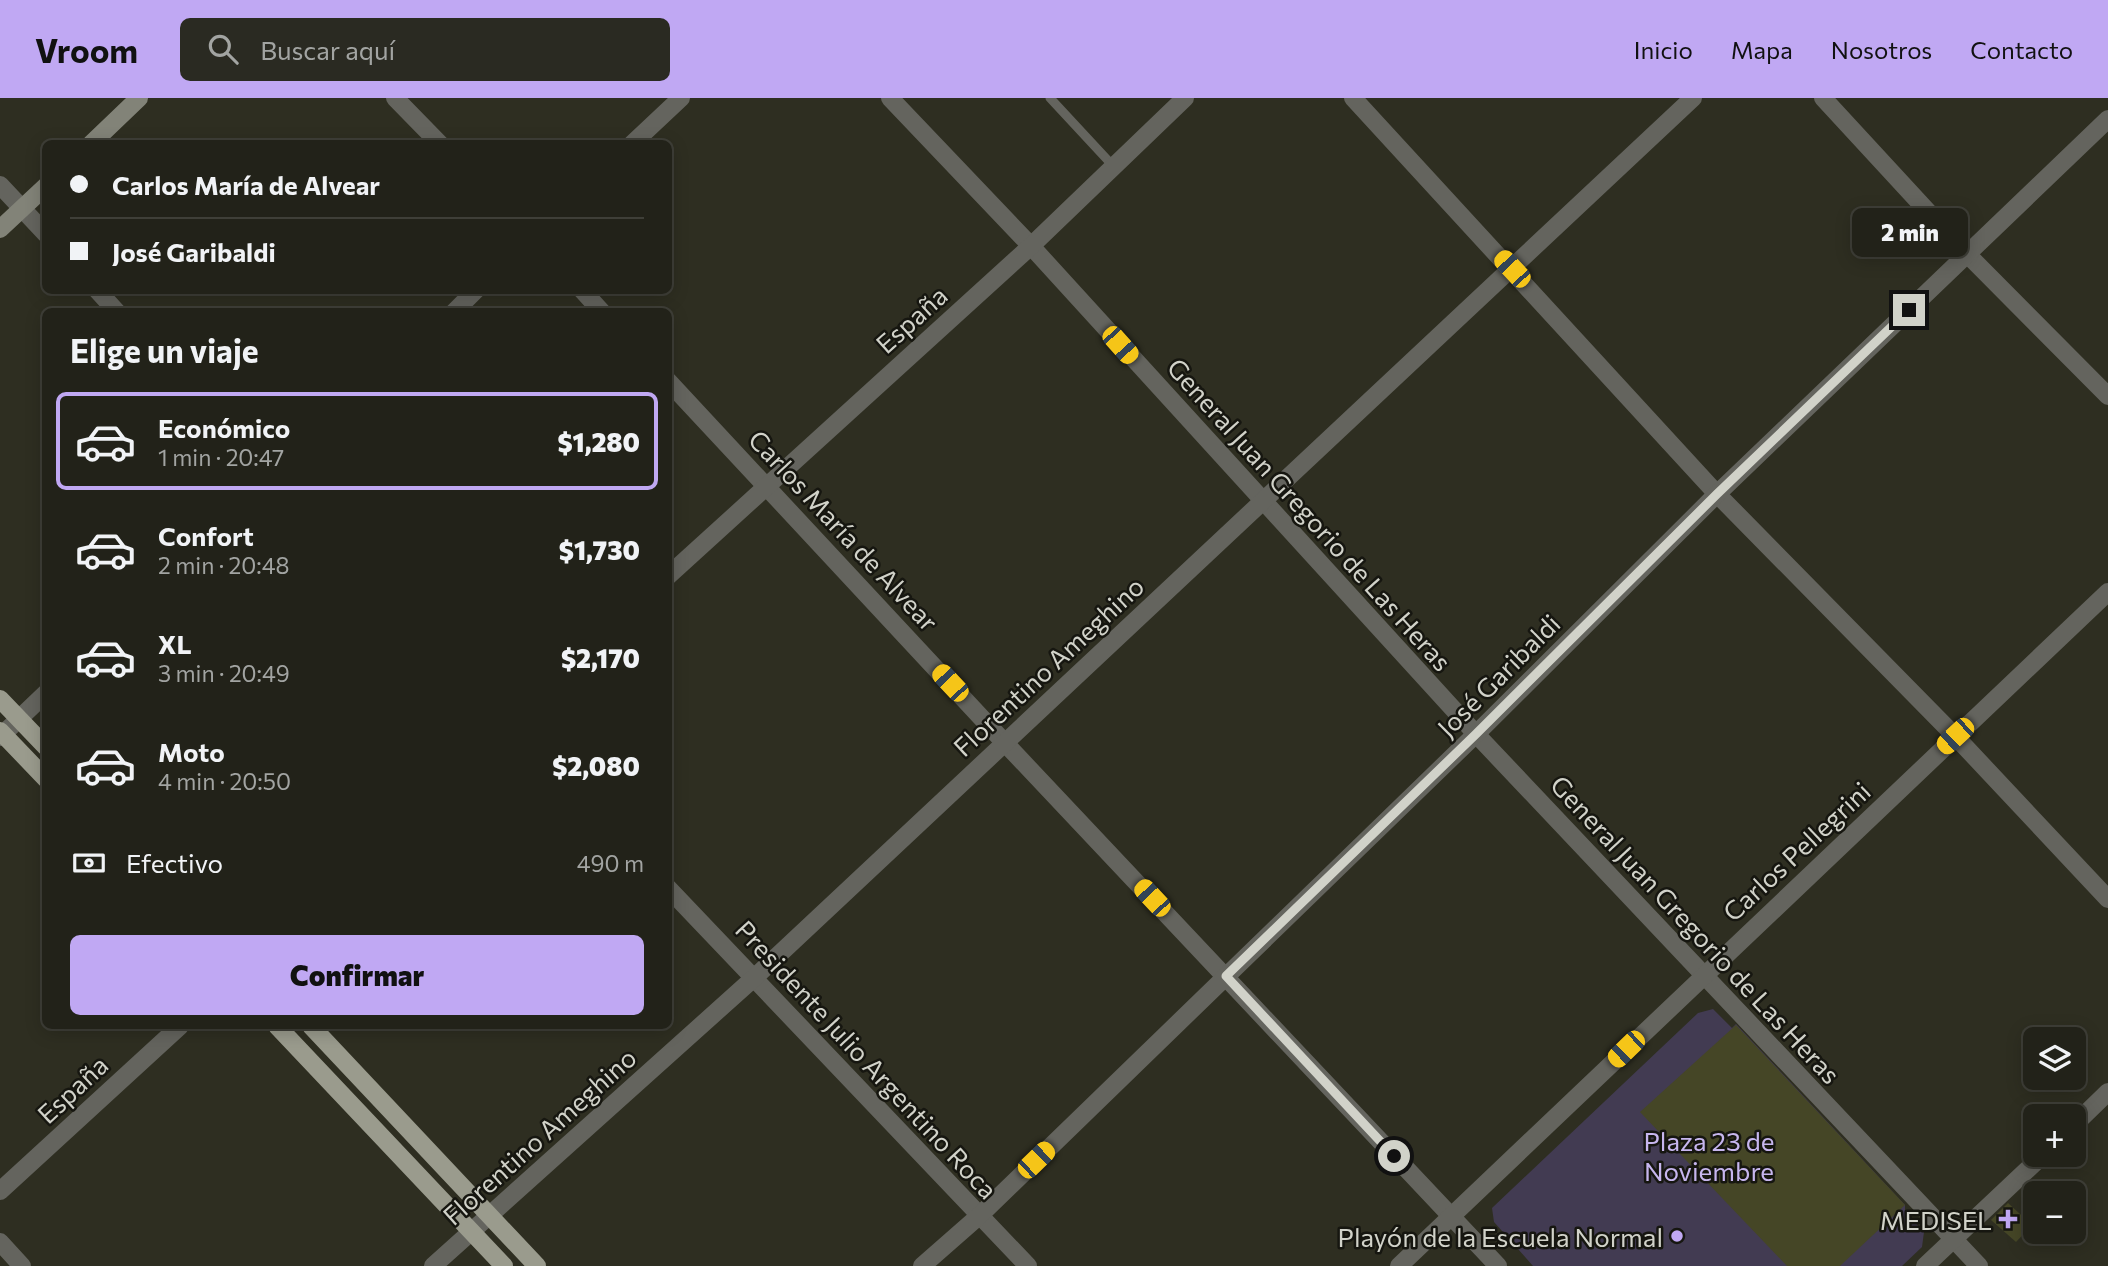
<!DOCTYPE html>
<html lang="es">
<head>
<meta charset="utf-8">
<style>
	body { margin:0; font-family:Commissioner,sans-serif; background:#2a2a22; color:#f1f3f6; height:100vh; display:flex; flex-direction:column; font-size:26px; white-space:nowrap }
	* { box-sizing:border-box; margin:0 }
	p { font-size:23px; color:#a2a4a2 }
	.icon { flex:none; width:38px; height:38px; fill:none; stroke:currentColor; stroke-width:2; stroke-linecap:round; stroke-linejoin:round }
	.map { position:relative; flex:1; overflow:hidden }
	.panel { position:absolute; left:42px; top:210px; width:630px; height:721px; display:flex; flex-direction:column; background:#222219; border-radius:10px; box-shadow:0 4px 18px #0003,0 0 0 2px #3f3f38 }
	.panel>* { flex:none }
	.guide { position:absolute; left:42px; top:42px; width:630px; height:154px; border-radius:10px; box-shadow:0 4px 18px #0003,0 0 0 2px #3f3f38; display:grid; align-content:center; height:154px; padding:0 28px; background:#222219 }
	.buttons { position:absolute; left:2023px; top:929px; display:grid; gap:14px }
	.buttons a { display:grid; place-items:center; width:63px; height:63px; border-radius:10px; background:#222219; box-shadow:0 4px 18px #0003,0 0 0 2px #3f3f38; font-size:35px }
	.end { position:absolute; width:32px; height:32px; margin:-16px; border:9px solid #d1d2c9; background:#111; box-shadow:0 0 0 4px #111 }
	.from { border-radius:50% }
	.bubble { position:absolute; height:49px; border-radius:10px; background:#222219; box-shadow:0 4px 18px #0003,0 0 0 2px #3f3f38; font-size:23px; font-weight:800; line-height:49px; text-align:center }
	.car { position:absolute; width:21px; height:42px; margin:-21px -10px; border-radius:9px; box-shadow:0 0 5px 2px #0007; background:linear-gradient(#f5c518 24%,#345 0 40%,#f5c518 0 76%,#345 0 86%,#f5c518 0) }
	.guide b { display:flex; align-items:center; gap:24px; height:66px; font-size:26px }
	.guide b+b { border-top:2px solid #3f3f38 }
	.guide i { width:18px; height:18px; background:#f1f3f6 }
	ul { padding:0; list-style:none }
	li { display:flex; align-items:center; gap:21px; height:98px; margin:0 14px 10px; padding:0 14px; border:4px solid transparent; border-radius:10px }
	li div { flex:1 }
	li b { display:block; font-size:26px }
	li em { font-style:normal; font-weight:800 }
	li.active { border-color:#c0a8f3 }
	li>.icon { width:63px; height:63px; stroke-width:1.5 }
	h2 { padding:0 28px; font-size:32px; line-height:84px }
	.pay { display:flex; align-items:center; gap:18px; height:77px; padding:0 28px; font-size:26px }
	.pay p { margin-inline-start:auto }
	.primary-button { display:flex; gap:14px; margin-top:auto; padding:14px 28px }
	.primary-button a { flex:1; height:80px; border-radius:10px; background:#c0a8f3; color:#111; font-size:28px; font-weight:800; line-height:80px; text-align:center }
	header { display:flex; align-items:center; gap:42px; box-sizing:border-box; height:98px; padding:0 35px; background:#c0a8f3; color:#111 }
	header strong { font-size:33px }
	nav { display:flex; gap:38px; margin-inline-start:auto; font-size:24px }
	.search { width:490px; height:63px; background:#2a2a22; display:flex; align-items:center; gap:18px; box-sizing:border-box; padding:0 24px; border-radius:10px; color:#a2a4a2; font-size:26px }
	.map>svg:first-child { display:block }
</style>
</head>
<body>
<header>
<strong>Vroom</strong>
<div class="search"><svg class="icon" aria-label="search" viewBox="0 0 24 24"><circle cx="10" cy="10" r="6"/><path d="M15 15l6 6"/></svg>Buscar aquí</div>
<nav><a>Inicio</a><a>Mapa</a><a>Nosotros</a><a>Contacto</a></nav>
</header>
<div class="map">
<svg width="2108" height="1168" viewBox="0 0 2108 1168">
	<rect width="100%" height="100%" fill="#2e2e21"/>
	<path fill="#423b52" d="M1713,911L1732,930L1736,926L1905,1107V1114L1924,1134L1922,1149L1902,1168H1533L1494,1124L1492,1110L1698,915Z"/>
	<g fill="#454626">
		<path d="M1736,927L1905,1107L1840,1168H1787L1640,1014Z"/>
		<path d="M2008,1105L2032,1127L2016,1144L1991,1122Z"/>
	</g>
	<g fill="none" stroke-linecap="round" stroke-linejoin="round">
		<path stroke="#64645e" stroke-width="9" d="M1050,0L1115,70"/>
		<g stroke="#64645e" stroke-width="18">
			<path d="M395,0L440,46"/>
			<path d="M890,0L1031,148L1476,636L1979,1168"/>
			<path d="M1353,0L1717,396L1955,638L2108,801"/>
			<path d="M1823,0L1967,156L2108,298"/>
			<path d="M632,46L681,0"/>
			<path d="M0,87L46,136"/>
			<path d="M97,192L117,214"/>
			<path d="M582,192L602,214"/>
			<path d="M454,214L476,192"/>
			<path d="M668,283L1004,644L1498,1168"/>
			<path d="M668,478L1031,148L1185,0"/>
			<path d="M0,639L46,595"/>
			<path d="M668,790L1028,1168"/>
			<path d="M0,1093L180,928"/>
			<path d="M0,1144L22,1168"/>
			<path d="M433,1168L755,879L1693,0"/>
			<path d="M922,1168L979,1118L1476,636L1717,396L2108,21"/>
			<path d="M1399,1168L2108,494"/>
		</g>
		<g stroke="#64645e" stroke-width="18">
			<path d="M2074,1027L2108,994"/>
			<path d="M1925,1168L2043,1057"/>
		</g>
		<g stroke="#828378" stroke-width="18">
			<path d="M91,46L139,0"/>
			<path d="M0,131L46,88"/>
		</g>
		<g stroke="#9a9b8d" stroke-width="18">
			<path d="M0,601L46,649"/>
			<path d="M0,633L46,681"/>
			<path d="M277,928L504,1168"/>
			<path d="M311,928L537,1168"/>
		</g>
	</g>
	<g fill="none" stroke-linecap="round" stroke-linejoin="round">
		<path stroke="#d1d2c9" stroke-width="9" d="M1394,1058L1226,878L1476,636L1717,396L1909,212"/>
	</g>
	<g fill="#c0a8f3" stroke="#161610" stroke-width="2.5">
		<path d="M2004.5 1110.5h7v7h7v7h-7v7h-7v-7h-7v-7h7z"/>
		<circle cx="1677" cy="1138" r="7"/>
	</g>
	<g text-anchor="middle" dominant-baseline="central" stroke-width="5" stroke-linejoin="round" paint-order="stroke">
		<g font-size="26" fill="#d1d2c9" stroke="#161610">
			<text transform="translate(911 221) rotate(-42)">España</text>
			<text transform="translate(1310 416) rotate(48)">General Juan Gregorio de Las Heras</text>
			<text transform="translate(844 432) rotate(47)">Carlos María de Alvear</text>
			<text transform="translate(1048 568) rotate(-43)">Florentino Ameghino</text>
			<text transform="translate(1498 577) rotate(-45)">José Garibaldi</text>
			<text transform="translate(1796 753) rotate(-43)">Carlos Pellegrini</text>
			<text transform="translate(1696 831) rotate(47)">General Juan Gregorio de Las Heras</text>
			<text transform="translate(867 961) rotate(47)">Presidente Julio Argentino Roca</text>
			<text transform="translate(72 991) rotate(-43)">España</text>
			<text transform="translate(539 1038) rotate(-42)">Florentino Ameghino</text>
		</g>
		<g font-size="26" fill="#c7b6ee" stroke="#161610">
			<text x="1709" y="1042">Plaza 23 de<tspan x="1709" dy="30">Noviembre</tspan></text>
		</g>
		<g font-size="26" fill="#d1d2c9" stroke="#161610" text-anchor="end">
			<text x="1992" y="1121">MEDISEL</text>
			<text x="1663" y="1138">Playón de la Escuela Normal</text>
		</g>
	</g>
</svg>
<div class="buttons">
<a><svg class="icon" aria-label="layers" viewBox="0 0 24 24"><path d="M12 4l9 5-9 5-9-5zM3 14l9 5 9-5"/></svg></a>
<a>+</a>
<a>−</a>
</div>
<i class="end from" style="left:1394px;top:1058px"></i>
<i class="end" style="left:1909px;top:212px"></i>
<div class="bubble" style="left:1852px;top:110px;width:116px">2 min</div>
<i class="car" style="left:1512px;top:171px;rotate:317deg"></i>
<i class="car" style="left:1120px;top:247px;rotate:138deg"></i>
<i class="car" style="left:950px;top:585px;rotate:317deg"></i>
<i class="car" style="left:1955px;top:638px;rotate:227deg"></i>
<i class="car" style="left:1152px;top:800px;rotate:317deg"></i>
<i class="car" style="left:1626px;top:951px;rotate:226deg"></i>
<i class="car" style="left:1036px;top:1062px;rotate:46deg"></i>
<div class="guide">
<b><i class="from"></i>Carlos María de Alvear</b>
<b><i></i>José Garibaldi</b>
</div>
<section class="panel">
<h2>Elige un viaje</h2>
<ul>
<li class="active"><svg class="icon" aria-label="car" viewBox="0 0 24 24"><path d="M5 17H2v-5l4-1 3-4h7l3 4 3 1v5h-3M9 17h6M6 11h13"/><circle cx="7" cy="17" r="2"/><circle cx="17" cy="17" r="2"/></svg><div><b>Económico</b><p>1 min · 20:47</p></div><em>$1,280</em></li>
<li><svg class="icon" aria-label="car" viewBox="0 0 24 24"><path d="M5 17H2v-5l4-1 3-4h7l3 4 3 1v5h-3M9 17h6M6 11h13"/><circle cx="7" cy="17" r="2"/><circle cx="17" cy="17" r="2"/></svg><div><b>Confort</b><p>2 min · 20:48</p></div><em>$1,730</em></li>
<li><svg class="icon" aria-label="car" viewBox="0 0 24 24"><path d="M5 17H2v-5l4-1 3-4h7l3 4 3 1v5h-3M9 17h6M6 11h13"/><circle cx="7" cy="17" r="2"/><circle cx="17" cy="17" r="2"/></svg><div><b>XL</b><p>3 min · 20:49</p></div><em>$2,170</em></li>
<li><svg class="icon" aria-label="car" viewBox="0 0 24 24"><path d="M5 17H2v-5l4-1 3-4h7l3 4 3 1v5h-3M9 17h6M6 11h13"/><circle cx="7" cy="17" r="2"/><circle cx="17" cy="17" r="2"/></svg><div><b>Moto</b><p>4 min · 20:50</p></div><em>$2,080</em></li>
</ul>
<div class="pay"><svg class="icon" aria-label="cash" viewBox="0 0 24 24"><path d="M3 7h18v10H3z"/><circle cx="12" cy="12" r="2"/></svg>Efectivo<p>490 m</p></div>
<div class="primary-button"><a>Confirmar</a></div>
</section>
</div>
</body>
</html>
